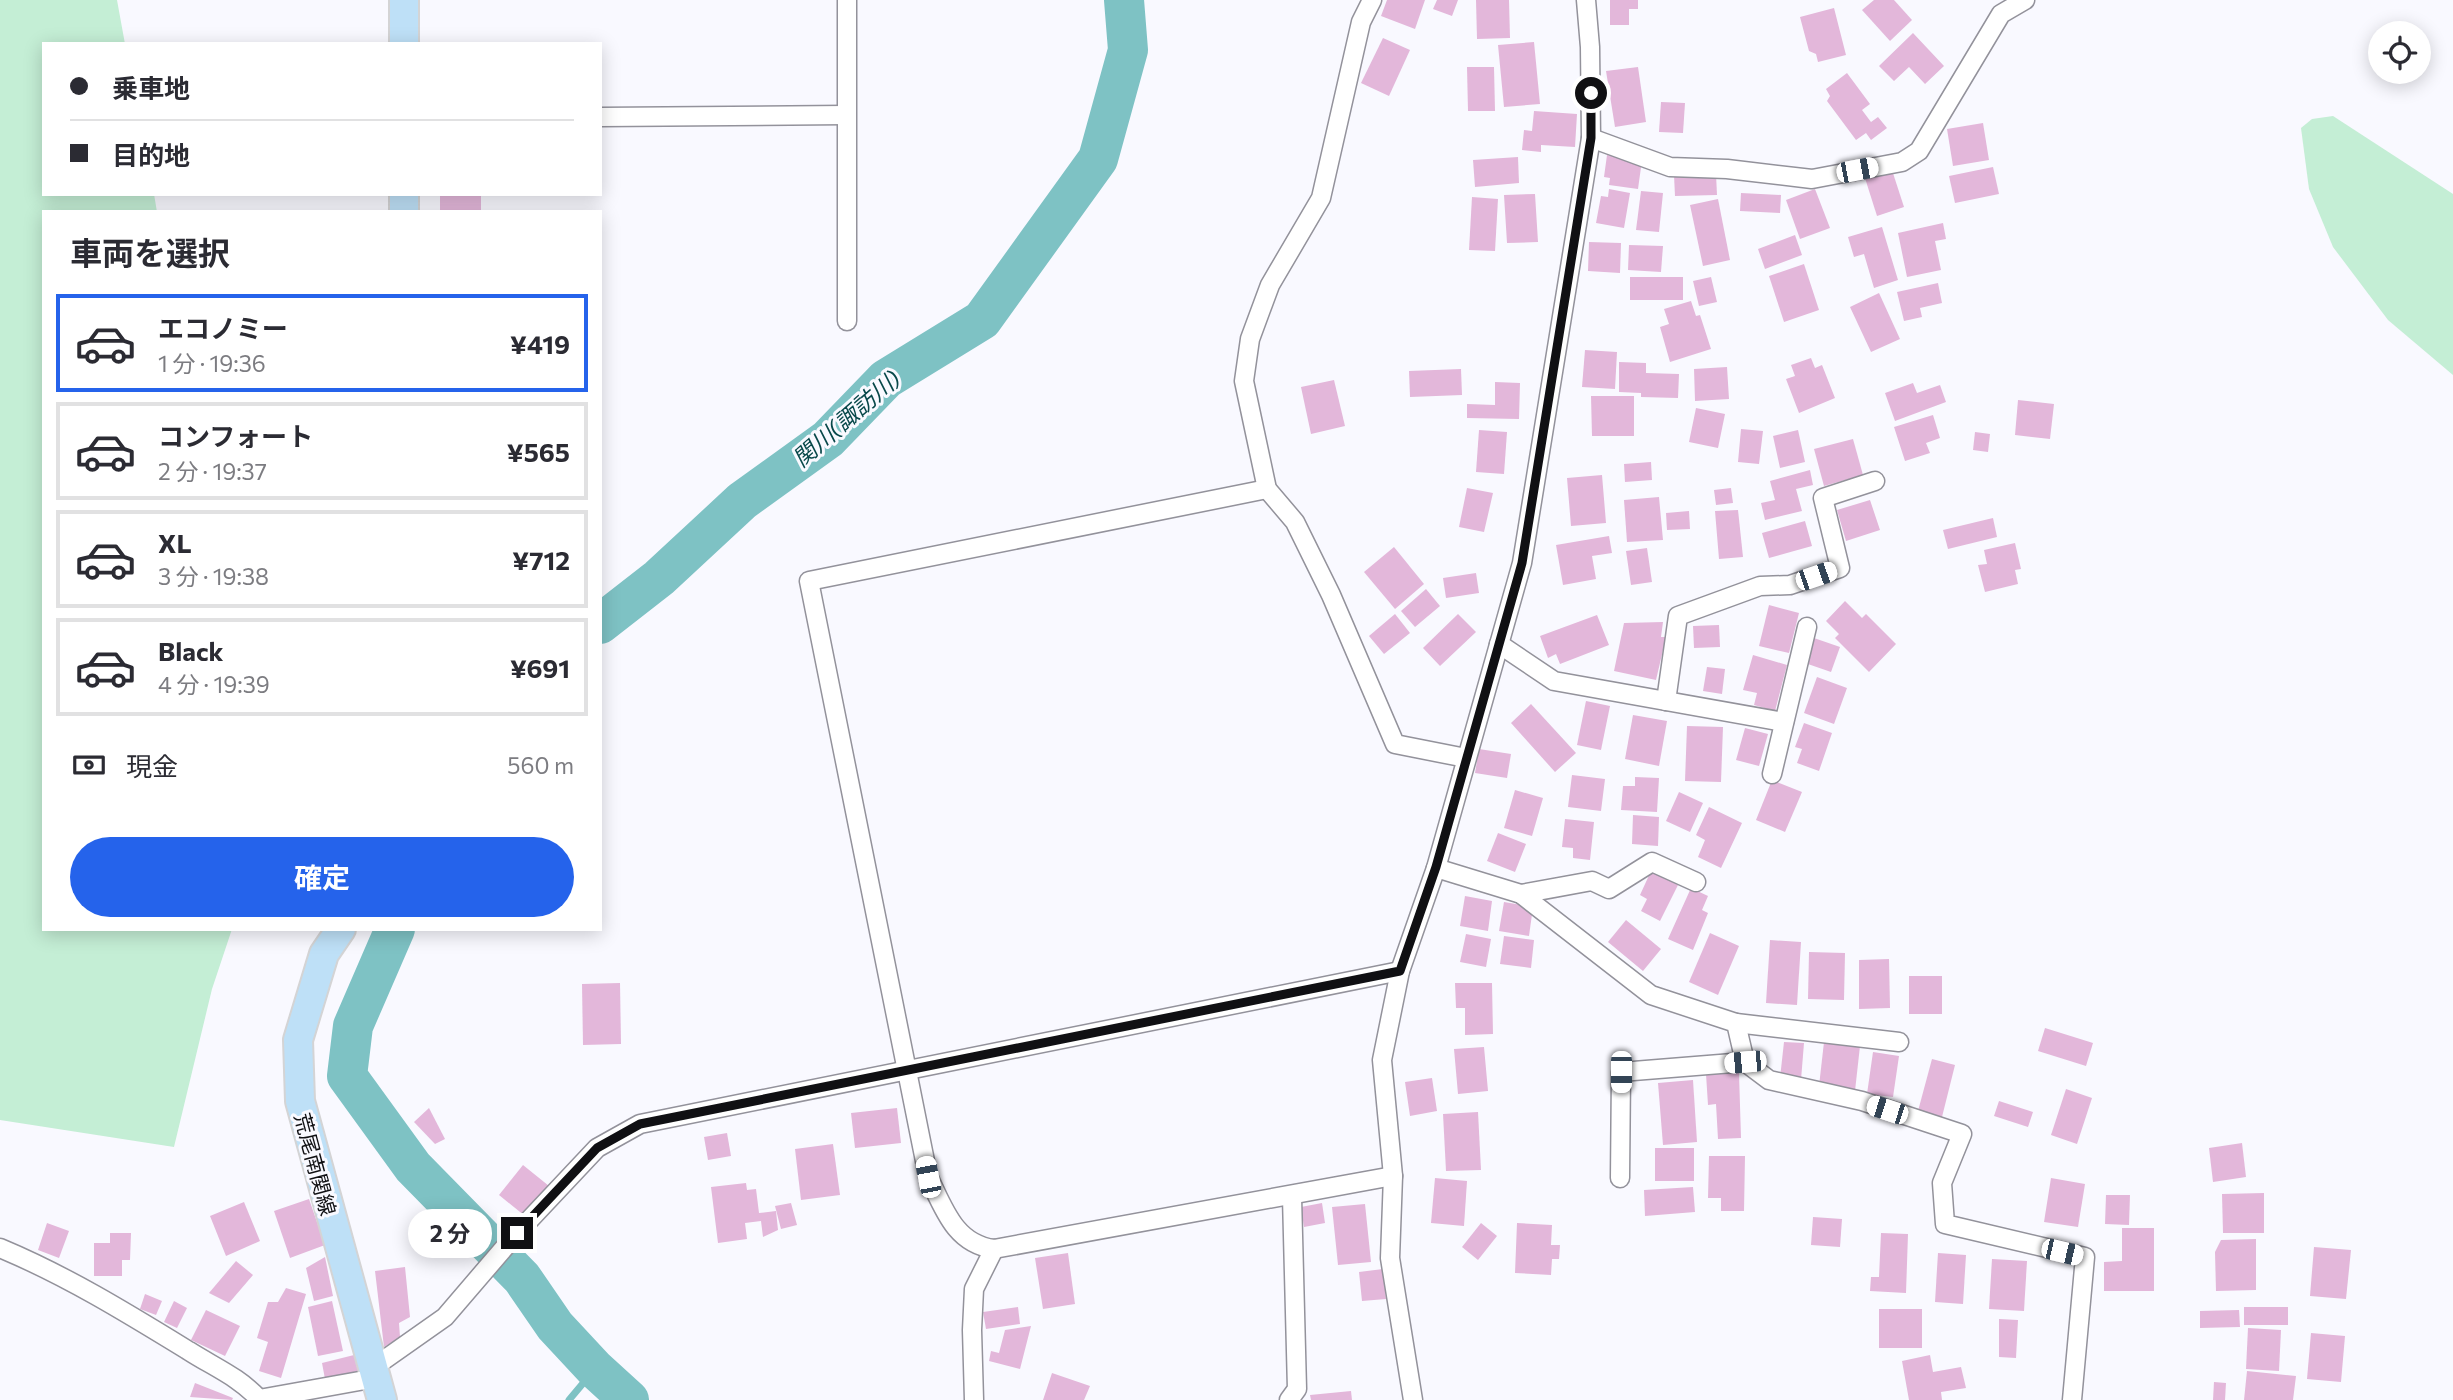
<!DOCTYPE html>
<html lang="ja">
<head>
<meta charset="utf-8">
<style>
	body { margin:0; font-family:Commissioner,"Noto Sans JP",sans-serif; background:#f7f7f7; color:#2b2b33; height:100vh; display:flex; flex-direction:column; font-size:26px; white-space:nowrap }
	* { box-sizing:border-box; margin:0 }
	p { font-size:23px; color:#7c7c81 }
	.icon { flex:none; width:38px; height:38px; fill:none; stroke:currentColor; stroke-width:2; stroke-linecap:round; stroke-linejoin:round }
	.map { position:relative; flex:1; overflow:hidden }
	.panel { position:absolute; left:42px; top:210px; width:560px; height:721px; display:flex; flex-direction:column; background:#fff; border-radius:0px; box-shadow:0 4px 18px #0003 }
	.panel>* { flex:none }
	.guide { position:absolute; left:42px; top:42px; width:560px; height:154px; border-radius:0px; box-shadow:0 4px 18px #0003; display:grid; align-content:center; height:154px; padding:0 28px; background:#fff }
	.tools { position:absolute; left:2368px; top:21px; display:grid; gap:14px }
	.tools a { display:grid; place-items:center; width:63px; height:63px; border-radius:50%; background:#fff; box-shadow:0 4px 18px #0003; font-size:35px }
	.end { position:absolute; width:32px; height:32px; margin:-16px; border:9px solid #101013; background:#fff; box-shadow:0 0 0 4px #fff }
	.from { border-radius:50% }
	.bubble { position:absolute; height:49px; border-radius:24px; background:#fff; box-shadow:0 4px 18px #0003; font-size:23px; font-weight:700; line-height:49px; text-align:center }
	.car { position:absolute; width:21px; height:42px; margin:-21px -10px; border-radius:9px; box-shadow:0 0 5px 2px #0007; background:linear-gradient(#fff 24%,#345 0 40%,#fff 0 76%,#345 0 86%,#fff 0) }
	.guide b { display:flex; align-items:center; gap:24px; height:66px; font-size:26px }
	.guide b+b { border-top:2px solid #e1e1e2 }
	.guide i { width:18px; height:18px; background:#2b2b33 }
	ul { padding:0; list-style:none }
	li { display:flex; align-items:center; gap:21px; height:98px; margin:0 14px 10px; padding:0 14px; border:4px solid #e1e1e2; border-radius:0px }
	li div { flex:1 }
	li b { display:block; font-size:26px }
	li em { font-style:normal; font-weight:700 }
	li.on { border-color:#2563eb }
	li>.icon { width:63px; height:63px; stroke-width:1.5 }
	h2 { padding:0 28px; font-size:32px; line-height:84px }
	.pay { display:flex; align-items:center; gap:18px; height:77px; padding:0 28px; font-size:26px }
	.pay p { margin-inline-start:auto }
	.action { display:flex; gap:14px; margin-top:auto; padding:14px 28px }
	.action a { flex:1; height:80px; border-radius:42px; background:#2563eb; color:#fff; font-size:28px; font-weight:700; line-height:80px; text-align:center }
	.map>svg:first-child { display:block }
</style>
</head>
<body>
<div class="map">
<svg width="2453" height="1400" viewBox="0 0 2453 1400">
	<rect width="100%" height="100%" fill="#f9f9ff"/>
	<g fill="#c4eed5">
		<path d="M0,0H117L125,44H44V194H154L157,212H44V929H232L212,989L174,1147L0,1120Z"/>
		<path d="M2333,116L2453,194V375L2388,320L2333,247L2309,189L2301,128L2312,119Z"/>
	</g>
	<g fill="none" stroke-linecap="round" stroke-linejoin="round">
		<path stroke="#7ec2c4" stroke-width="7" d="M569,1400L595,1369"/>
		<g stroke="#7ec2c4" stroke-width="40">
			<path d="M600,624L659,578L742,501L828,439L886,379L982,320L1098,159L1128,50L1124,0"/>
			<path d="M395,929L353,1026L347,1076L413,1167L522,1278L555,1326L595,1369L629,1400"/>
		</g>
	</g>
	<g fill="#e3b7da">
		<path d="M1387,0H1425L1415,29L1381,16Z"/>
		<path d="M1437,0H1458L1452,16L1433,9Z"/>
		<path d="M1476,0H1509L1510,38L1477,39Z"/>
		<path d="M1610,0H1638V9H1629V25H1610Z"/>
		<path d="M1874,0H1894L1912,20L1890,41L1862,10Z"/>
		<path d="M1834,8L1846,55L1818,62L1816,54L1809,51L1800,17Z"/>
		<path d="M1913,33L1944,66L1925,84L1909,67L1894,81L1879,66Z"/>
		<path d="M1383,38L1410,50L1389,96L1361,83Z"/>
		<path d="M1534,42L1540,104L1504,107L1498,45Z"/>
		<path d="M1467,67H1494L1495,111H1468Z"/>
		<path d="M1638,67L1646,122L1615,127L1606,71Z"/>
		<path d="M1847,73L1870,104L1862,110L1871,122L1878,117L1887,128L1871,140L1866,133L1856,140L1827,101L1830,96L1826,89Z"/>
		<path d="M1661,102L1685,103L1683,133L1659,132Z"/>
		<path d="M1534,111L1577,114L1575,147L1541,145V152L1522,150L1524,130L1532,131Z"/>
		<path d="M1983,123L1989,160L1953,166L1947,129Z"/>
		<path d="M1607,155L1642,160L1638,189L1609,185L1610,178L1604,177Z"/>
		<path d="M1518,157L1519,183L1475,187L1473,160Z"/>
		<path d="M1891,167L1904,207L1877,216L1864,175Z"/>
		<path d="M1993,167L1999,194L1955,203L1949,176Z"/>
		<path d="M1716,174L1717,195L1675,196L1674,175Z"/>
		<path d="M1609,189L1630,193L1624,228L1596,223L1601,196L1608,197Z"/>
		<path d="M1815,189L1830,228L1800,239L1786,200Z"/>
		<path d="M1641,191L1663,193L1659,232L1636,230Z"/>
		<path d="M1741,193L1781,195L1780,213L1740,211Z"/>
		<rect x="440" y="194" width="41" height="18"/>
		<path d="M1535,194L1538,242L1507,243L1504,195Z"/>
		<path d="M1472,197L1498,199L1495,251L1469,250Z"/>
		<path d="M1718,199L1730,260L1703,266L1690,205Z"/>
		<path d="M1943,223L1946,239L1935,241L1941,270L1907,277L1898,233Z"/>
		<path d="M1882,227L1898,280L1874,288L1864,254L1854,257L1848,237Z"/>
		<path d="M1795,235L1802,255L1765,269L1758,249Z"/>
		<path d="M1589,242L1621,243L1620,273L1588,271Z"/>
		<path d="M1629,245L1663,246L1661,272L1628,270Z"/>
		<path d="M1804,264L1819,310L1784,322L1769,276Z"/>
		<rect x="1630" y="277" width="53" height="23"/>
		<path d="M1711,277L1717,302L1699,306L1693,281Z"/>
		<path d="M1938,283L1942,303L1920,308L1922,317L1904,321L1897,292Z"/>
		<path d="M1879,293L1900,339L1871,352L1850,307Z"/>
		<path d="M1691,301L1696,316L1700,315L1711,349L1670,362L1660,327L1669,324L1664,309Z"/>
		<path d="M1585,350L1617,352L1615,389L1582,387Z"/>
		<path d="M1811,358L1815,368L1822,365L1835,398L1799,413L1786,379L1795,376L1791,365Z"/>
		<path d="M1619,362L1646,363V373L1679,374L1678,398L1641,397V393L1619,392Z"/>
		<path d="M1727,367L1729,399L1695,401L1694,369Z"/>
		<path d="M1461,369L1462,395L1410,397L1409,371Z"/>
		<path d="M1334,380L1345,426L1311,434L1301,387Z"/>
		<path d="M1495,382L1520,383L1519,419L1467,418V404L1495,405Z"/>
		<path d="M1913,383L1917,393L1940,385L1946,402L1895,421L1885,393Z"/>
		<path d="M1591,396H1634V436H1592Z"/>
		<path d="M2018,400L2054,404L2050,439L2015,435Z"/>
		<path d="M1696,408L1725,414L1718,448L1689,442Z"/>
		<path d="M1933,415L1940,438L1926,443L1930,453L1905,461L1894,427Z"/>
		<path d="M1741,429L1763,431L1759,464L1738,462Z"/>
		<path d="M1479,430L1507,432L1504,474L1476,472Z"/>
		<path d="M1798,430L1805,462L1780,468L1773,436Z"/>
		<path d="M1975,432L1990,434L1988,452L1973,450Z"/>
		<path d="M1853,439L1863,475L1824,486L1814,449Z"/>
		<path d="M1651,462L1652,480L1625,482L1624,464Z"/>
		<path d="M1810,470L1813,485L1796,489L1802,511L1765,520L1761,503L1775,500L1770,481Z"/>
		<path d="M1602,475L1606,523L1571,526L1567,478Z"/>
		<path d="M1467,488L1493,493L1484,532L1459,527Z"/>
		<path d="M1731,488L1733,503L1716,505L1714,490Z"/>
		<path d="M1659,497L1663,540L1627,542L1624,500Z"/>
		<path d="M1870,500L1880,530L1846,541L1837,510Z"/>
		<path d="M1738,510L1743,557L1719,559L1715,511Z"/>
		<path d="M1689,511L1690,529L1667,530L1666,513Z"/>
		<path d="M1993,518L1997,537L1948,549L1943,530Z"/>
		<path d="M1805,521L1812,546L1769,558L1762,533Z"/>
		<path d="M1609,536L1612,553L1592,556L1596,579L1563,585L1556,545Z"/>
		<path d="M2015,543L2021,569L2015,570L2018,584L1985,592L1978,565L1987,564L1984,550Z"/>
		<path d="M1394,547L1424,584L1395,609L1364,572Z"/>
		<path d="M1647,548L1652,582L1631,585L1626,551Z"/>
		<path d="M1476,573L1479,593L1446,598L1443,578Z"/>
		<path d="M1426,589L1440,606L1415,627L1401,611Z"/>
		<path d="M1845,601L1862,618L1866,614L1896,644L1869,672L1835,638L1839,634L1826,621Z"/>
		<path d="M1769,605L1799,613L1789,653L1759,646Z"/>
		<path d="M1395,614L1410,633L1384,654L1369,636Z"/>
		<path d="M1458,614L1476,632L1440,666L1423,648Z"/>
		<path d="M1597,615L1609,645L1560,664L1556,654L1548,658L1540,636Z"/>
		<path d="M1663,622L1661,637H1666L1656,680L1614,671L1624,623Z"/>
		<path d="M1719,625L1720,647L1694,648L1693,626Z"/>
		<path d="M1814,638L1840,647L1831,672L1805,663Z"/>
		<path d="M1753,655L1787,665L1775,711L1754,705L1757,693L1743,690Z"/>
		<path d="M1707,667L1725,669L1722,694L1703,691Z"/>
		<path d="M1817,677L1847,688L1834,724L1804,713Z"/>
		<path d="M1586,701L1610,706L1601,750L1577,745Z"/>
		<path d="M1531,704L1576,753L1555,772L1511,723Z"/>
		<path d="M1633,715L1667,721L1659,766L1625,759Z"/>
		<path d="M1804,723L1832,733L1819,771L1797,763L1802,749L1795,747Z"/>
		<path d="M1687,726L1723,727L1721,782L1685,781Z"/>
		<path d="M1745,728L1768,734L1759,766L1736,760Z"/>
		<path d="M1479,749L1511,754L1507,778L1475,773Z"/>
		<path d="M1572,775L1605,779L1601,811L1568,807Z"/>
		<path d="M1635,777L1659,778L1657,812L1621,810L1623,786H1635Z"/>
		<path d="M1772,780L1802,792L1785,832L1756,820Z"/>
		<path d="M1515,790L1543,798L1532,836L1504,828Z"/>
		<path d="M1679,792L1703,803L1690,832L1666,821Z"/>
		<path d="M1709,807L1742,823L1721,868L1698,857L1705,840L1696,835Z"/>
		<path d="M1633,815L1659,817L1658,846L1632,844Z"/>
		<path d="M1565,819L1594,822L1590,860L1573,858V848L1562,847Z"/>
		<path d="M1498,833L1526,844L1515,872L1487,861Z"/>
		<path d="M1651,871L1678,885L1660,921L1641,911L1647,899L1640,895Z"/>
		<path d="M1691,888L1708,896L1702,910L1708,913L1693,950L1668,939Z"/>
		<path d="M1465,896L1492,901L1488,931L1460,926Z"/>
		<path d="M1504,902L1533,907L1529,936L1499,931Z"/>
		<path d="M1626,920L1661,949L1643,971L1608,942Z"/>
		<path d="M1710,933L1739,946L1718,995L1689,982Z"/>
		<path d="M1466,934L1491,939L1486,967L1460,962Z"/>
		<path d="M1504,936L1534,940L1531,968L1500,964Z"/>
		<path d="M1770,940L1801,942L1797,1005L1766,1003Z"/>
		<path d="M1809,952L1845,953L1844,1000L1808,999Z"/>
		<path d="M1889,959L1890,1008L1859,1009V960Z"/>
		<rect x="1909" y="976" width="33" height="38"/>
		<path d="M620,983L621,1044L583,1045L582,984Z"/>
		<path d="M1455,983H1492L1493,1034L1465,1035V1008H1456Z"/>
		<path d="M2045,1028L2093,1043L2086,1066L2038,1051Z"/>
		<path d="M1784,1042L1804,1043L1801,1080L1780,1078Z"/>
		<path d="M1824,1042L1860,1046L1855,1091L1819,1086Z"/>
		<path d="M1484,1047L1488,1091L1458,1094L1454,1049Z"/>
		<path d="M1873,1052L1899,1056L1893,1097L1867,1094Z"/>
		<path d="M1932,1059L1955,1065L1942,1117L1918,1111Z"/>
		<path d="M1739,1073L1741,1138L1718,1139L1716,1104L1708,1105L1706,1074Z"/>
		<path d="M1432,1078L1437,1111L1410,1116L1405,1082Z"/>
		<path d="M1693,1080L1697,1142L1663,1145L1658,1083Z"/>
		<path d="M2066,1089L2092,1098L2077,1144L2051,1135Z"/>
		<path d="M1999,1101L2033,1112L2028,1127L1994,1116Z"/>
		<path d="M429,1108L445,1139L435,1144L414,1122Z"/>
		<path d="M897,1108L901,1143L855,1148L851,1113Z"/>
		<path d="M1478,1112L1481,1170L1446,1171L1443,1114Z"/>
		<path d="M727,1133L731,1156L708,1160L704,1137Z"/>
		<path d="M2242,1143L2246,1177L2213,1182L2209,1148Z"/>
		<path d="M833,1144L840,1195L801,1200L795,1149Z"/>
		<rect x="1655" y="1148" width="39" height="33"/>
		<path d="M1709,1156H1745L1744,1211H1721V1198H1708Z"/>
		<path d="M523,1165L549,1186L525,1216L499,1195Z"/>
		<path d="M1435,1178L1467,1181L1464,1226L1431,1223Z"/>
		<path d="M2051,1178L2085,1184L2078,1227L2044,1222Z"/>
		<path d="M746,1183L747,1190L756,1189L759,1213L776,1211L778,1230L763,1237L761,1221L745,1223L747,1239L718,1243L711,1187Z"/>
		<path d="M1693,1187L1695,1212L1645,1216L1644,1190Z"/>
		<path d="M2264,1193V1233H2223L2222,1194Z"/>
		<path d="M2106,1195H2130L2129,1225L2105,1224Z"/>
		<path d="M309,1199L325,1245L290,1258L274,1211Z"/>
		<path d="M244,1202L260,1241L226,1256L210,1216Z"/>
		<path d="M791,1203L797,1225L781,1229L775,1206Z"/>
		<path d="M1322,1203L1325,1223L1304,1227L1301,1207Z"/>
		<path d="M1365,1204L1371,1262L1338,1265L1332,1207Z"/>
		<path d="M1813,1217L1842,1219L1840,1247L1811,1245Z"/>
		<path d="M47,1223L69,1231L59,1258L38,1250Z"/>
		<path d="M1481,1223L1497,1236L1478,1260L1462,1247Z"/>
		<path d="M1517,1223L1552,1225L1551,1245H1560L1559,1259H1552L1551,1275L1515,1273Z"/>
		<path d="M2122,1228H2154V1291H2104V1262L2122,1261Z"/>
		<path d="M110,1233H131L130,1260H122V1276H94V1243H110Z"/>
		<path d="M1881,1233L1908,1234L1906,1293L1870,1291L1871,1277H1879Z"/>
		<path d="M2256,1239V1290L2216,1291L2215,1252L2221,1240Z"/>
		<path d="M2314,1247L2351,1250L2346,1299L2310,1296Z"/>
		<path d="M1068,1253L1075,1304L1043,1309L1035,1258Z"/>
		<path d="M1938,1253L1966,1255L1963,1304L1935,1302Z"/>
		<path d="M325,1257L333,1296L314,1301L306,1268Z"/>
		<path d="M1992,1259L2027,1261L2024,1311L1989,1309Z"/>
		<path d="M236,1261L253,1275L229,1303L209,1293Z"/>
		<path d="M405,1267L410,1317L399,1323L400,1337L384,1347L375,1271Z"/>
		<path d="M1383,1269L1386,1299L1362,1301L1359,1272Z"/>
		<path d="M286,1288L306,1294L281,1378L259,1371L268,1342L257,1338L268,1302H278Z"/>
		<path d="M145,1294L162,1301L156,1315L140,1309Z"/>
		<path d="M174,1301L187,1308L177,1328L164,1322Z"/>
		<path d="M332,1301L343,1351L318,1356L308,1307Z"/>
		<path d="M1018,1307L1020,1324L986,1329L983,1312Z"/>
		<rect x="2244" y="1307" width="44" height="18"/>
		<rect x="1879" y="1309" width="43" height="39"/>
		<path d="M206,1310L240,1326L225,1356L191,1340Z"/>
		<path d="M2239,1310L2240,1327L2200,1328V1311Z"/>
		<path d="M1999,1319L2018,1320L2016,1358L1999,1357Z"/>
		<path d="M1031,1326L1020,1369L989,1361L991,1351L999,1353L1005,1330Z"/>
		<path d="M2248,1328L2281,1330L2279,1371L2246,1369Z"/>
		<path d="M2311,1333L2345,1336L2341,1382L2307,1379Z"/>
		<path d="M354,1355L358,1371L325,1379L322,1363Z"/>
		<path d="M1930,1355L1933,1372L1961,1367L1966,1388L1941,1392L1942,1400H1909L1902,1361Z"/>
		<path d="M2247,1371L2296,1376L2293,1400H2244Z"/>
		<path d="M1052,1373L1090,1386L1084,1400H1043Z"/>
		<path d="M2214,1382L2226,1383L2225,1400H2213Z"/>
		<path d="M195,1383L233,1398L232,1400L190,1397Z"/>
		<path d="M1351,1391L1352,1400H1311L1310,1395Z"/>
	</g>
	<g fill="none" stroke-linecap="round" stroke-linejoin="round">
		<defs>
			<g id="minor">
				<path d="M847,0V321"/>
				<path d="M1372,0L1361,22L1321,198L1270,285L1250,339L1244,381L1267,489L1295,522L1331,595L1395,744L1466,758"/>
				<path d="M600,117L846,115"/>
				<path d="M1591,138L1670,167L1727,169L1812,179L1902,162L1919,151L2001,14L2025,0"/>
				<path d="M1267,489L809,581L928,1176C944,1209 955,1244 994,1249L1393,1176"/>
				<path d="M1499,644L1554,681L1784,722"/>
				<path d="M1666,701L1678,616L1760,586L1790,585L1840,568L1823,498L1875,481"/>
				<path d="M1772,774L1807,627"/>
				<path d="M1436,868L1521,894L1651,995L1736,1023L1745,1062L1769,1080L1862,1101L1962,1134L1942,1183L1945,1224L2085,1257L2072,1400"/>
				<path d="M1521,894L1592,881L1609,889L1652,862L1696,882"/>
				<path d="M1736,1023L1899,1042"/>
				<path d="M1620,1178L1621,1072L1745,1062"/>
				<path d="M0,1248C67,1276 127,1313 189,1351C214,1367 239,1377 259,1399L376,1378"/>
				<path d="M374,1367L445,1317L517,1233L597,1148L640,1124L1400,971"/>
				<path d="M974,1400L972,1330L974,1289L994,1249"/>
				<path d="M1289,1400L1297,1389L1292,1197"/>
				<path d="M1413,1400L1390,1258L1393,1176L1382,1060L1400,971L1436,868L1522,563L1591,138L1590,47L1586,0"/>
			</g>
			<g id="primary">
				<path d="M404,44V0"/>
				<path d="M404,194V212"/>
				<path d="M341,929L324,954L298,1040L300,1101L382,1400"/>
			</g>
		</defs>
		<use href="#minor" stroke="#93929b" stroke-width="21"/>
		<use href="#primary" stroke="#d4d4d5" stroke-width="32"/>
		<use href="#minor" stroke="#fff" stroke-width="18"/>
		<use href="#primary" stroke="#bee0f7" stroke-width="28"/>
	</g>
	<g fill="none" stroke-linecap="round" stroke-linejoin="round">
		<path stroke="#101013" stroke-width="9" d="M517,1233L597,1148L640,1124L1400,971L1436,867L1522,563L1591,138V93"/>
	</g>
	<g text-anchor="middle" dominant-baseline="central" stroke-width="6" stroke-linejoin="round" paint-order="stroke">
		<g font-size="21" fill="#101013" stroke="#f9f9ff">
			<text transform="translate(316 1164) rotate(75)">荒尾南関線</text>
		</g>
		<g font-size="23" font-style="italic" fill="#08484a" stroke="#f9f9ff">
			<text transform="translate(846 418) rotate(-41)">関川(諏訪川)</text>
		</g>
	</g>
</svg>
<div class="tools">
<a><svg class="icon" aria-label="locate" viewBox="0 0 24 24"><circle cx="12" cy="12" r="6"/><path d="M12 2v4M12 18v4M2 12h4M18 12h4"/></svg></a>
</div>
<i class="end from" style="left:1591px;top:93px"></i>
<i class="end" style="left:517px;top:1233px"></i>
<div class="bubble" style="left:408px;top:1209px;width:84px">2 分</div>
<i class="car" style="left:1857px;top:170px;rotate:79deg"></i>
<i class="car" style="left:1816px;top:576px;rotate:71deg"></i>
<i class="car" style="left:1745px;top:1062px;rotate:265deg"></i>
<i class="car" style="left:1621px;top:1072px;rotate:180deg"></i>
<i class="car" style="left:1887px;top:1110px;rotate:288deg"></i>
<i class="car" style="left:928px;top:1177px;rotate:349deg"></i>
<i class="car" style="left:2062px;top:1252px;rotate:103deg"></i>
<div class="guide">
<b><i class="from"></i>乗車地</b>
<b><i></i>目的地</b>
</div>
<section class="panel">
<h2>車両を選択</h2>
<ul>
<li class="on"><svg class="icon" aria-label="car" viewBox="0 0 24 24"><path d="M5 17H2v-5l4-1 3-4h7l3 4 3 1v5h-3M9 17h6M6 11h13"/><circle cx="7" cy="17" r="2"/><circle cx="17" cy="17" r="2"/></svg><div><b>エコノミー</b><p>1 分 · 19:36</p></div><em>¥419</em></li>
<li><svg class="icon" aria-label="car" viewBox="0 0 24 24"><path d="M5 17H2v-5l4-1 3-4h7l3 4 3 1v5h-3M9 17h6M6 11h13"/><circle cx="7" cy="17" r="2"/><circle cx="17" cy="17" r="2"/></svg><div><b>コンフォート</b><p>2 分 · 19:37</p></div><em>¥565</em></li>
<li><svg class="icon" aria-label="car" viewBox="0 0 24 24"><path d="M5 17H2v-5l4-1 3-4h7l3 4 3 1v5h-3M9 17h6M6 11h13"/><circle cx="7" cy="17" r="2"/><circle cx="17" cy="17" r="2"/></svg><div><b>XL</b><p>3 分 · 19:38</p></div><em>¥712</em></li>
<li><svg class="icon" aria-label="car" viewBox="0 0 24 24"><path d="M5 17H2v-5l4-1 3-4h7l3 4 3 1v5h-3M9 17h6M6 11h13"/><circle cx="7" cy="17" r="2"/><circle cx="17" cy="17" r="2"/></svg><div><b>Black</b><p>4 分 · 19:39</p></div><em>¥691</em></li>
</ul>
<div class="pay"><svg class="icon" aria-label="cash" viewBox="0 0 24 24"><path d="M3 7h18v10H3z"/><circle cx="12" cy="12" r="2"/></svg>現金<p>560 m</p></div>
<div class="action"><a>確定</a></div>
</section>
</div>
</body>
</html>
